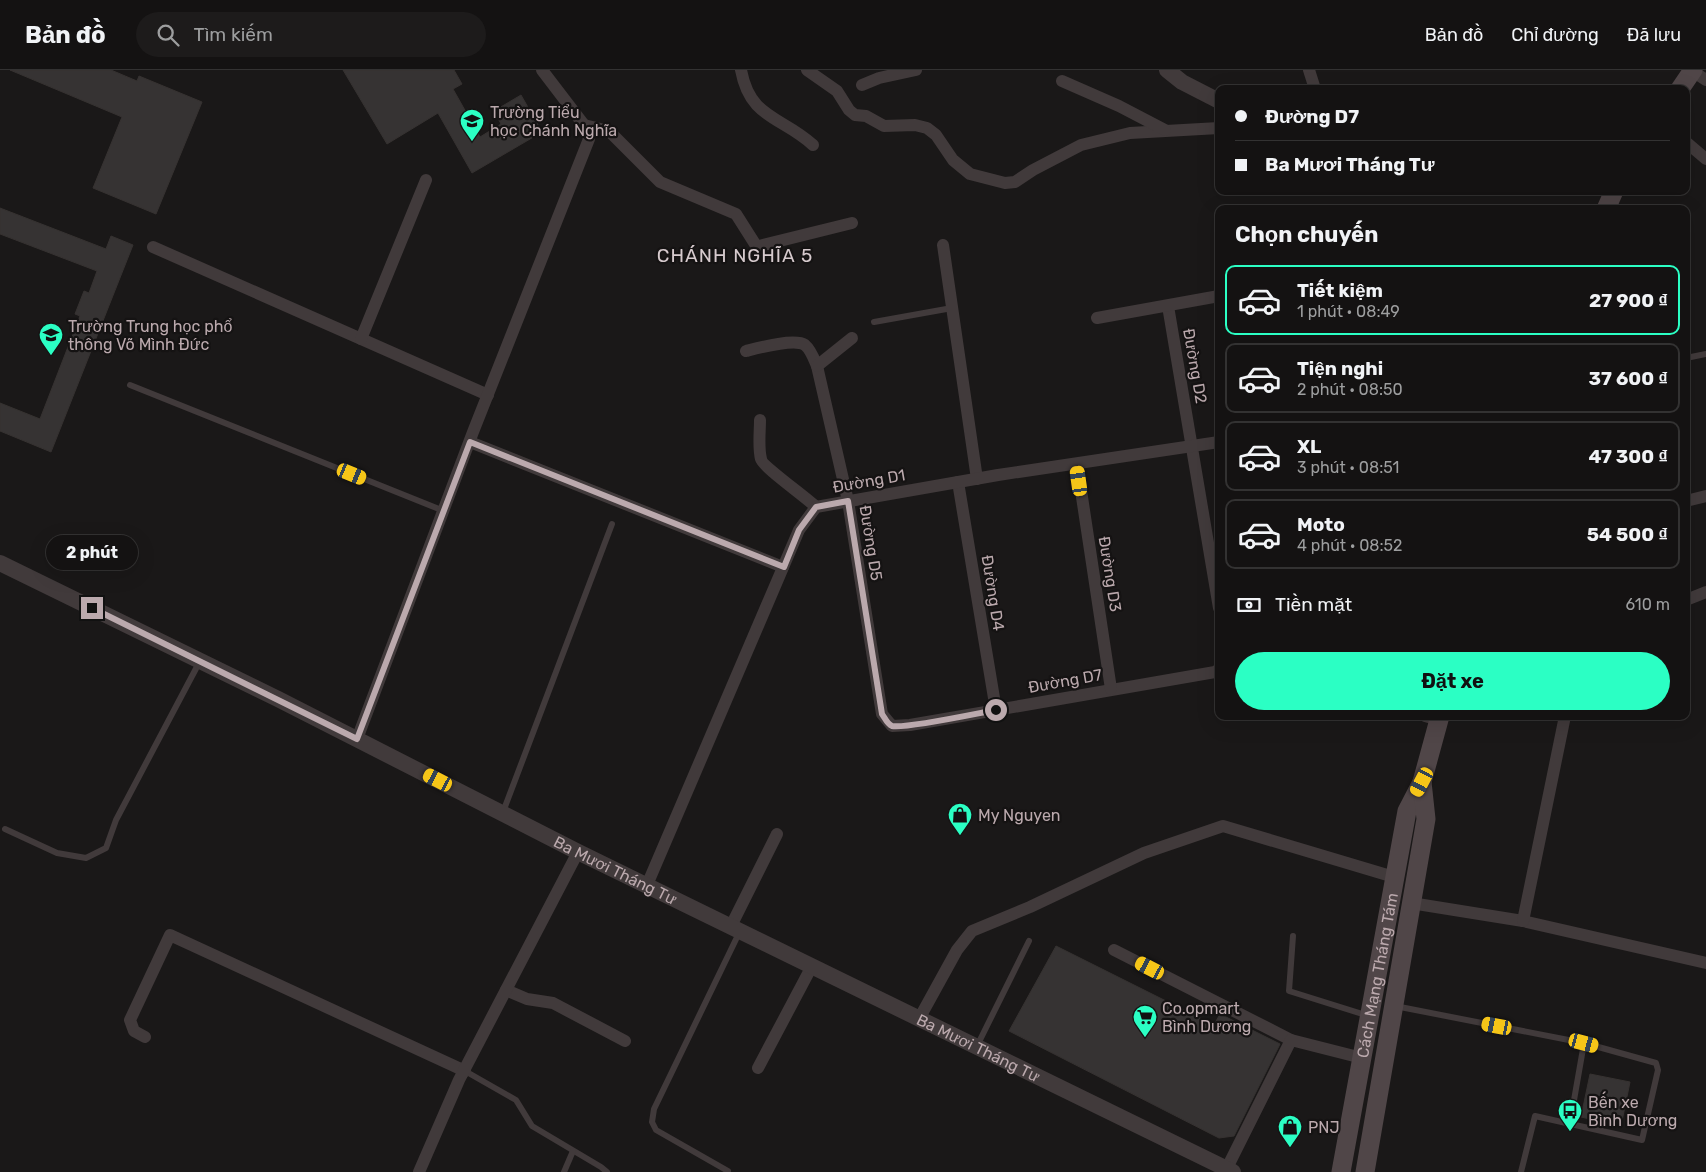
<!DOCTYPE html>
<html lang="vi">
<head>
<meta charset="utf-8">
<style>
	body { margin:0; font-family:Rubik,sans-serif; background:#1d1b1b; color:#f1f3f6; height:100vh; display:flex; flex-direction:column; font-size:19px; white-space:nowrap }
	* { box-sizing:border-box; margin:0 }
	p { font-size:16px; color:#9d9e9f }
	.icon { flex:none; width:28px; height:28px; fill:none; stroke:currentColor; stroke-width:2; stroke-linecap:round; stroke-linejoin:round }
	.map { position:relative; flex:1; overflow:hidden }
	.drawer { position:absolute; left:1215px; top:135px; width:475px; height:515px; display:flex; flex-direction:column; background:#141212; border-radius:10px; box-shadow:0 5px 20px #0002,0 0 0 1px #333232 }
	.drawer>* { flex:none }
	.guide { position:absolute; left:1215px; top:15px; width:475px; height:110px; border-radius:10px; box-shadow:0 5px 20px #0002,0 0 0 1px #333232; display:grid; align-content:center; height:110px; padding:0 20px; background:#141212 }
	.end { position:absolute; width:22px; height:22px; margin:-11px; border:6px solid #bba9ad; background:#111; box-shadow:0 0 0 2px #111 }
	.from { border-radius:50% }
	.bubble { position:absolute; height:35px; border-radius:18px; background:#141212; box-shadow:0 5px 20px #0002,0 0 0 1px #333232; font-size:16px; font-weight:700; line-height:35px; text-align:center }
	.car { position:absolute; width:15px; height:30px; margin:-15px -8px; border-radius:6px; box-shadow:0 0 4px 1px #0007; background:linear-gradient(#f5c518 24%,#345 0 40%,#f5c518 0 76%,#345 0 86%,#f5c518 0) }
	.guide b { display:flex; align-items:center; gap:18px; height:48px; font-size:19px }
	.guide b+b { border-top:1px solid #333232 }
	.guide i { width:12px; height:12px; background:#f1f3f6 }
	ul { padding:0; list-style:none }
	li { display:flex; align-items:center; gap:15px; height:70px; margin:0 10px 8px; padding:0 10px; border:2px solid #333232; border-radius:10px }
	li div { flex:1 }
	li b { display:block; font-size:19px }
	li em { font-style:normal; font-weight:700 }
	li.active { border-color:#2bffc4 }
	li>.icon { width:45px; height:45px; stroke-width:1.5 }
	h2 { padding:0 20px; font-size:22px; line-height:60px }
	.pay { display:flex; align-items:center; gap:12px; height:55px; padding:0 20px; font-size:19px }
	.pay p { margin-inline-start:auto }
	.primary-button { display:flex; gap:10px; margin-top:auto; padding:10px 20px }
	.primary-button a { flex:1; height:58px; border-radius:30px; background:#2bffc4; color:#111; font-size:20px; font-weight:700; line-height:58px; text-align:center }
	header { display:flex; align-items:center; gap:30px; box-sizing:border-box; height:70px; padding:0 25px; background:#141212; border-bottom:1px solid #333232 }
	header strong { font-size:24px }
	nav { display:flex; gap:28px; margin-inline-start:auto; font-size:18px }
	.search { width:350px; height:45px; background:#1d1b1b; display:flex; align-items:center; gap:12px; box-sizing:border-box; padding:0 18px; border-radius:28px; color:#9d9e9f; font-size:19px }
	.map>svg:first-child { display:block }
</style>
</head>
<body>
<header>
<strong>Bản đồ</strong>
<div class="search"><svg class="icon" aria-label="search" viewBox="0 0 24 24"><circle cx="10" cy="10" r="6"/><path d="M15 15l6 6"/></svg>Tìm kiếm</div>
<nav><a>Bản đồ</a><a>Chỉ đường</a><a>Đã lưu</a></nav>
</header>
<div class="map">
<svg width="1706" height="1102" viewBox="0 0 1706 1102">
	<rect width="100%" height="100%" fill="#1a1818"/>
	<g fill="#363333" stroke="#363231">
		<path d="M10,0H111L137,11L139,6L202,32L156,144L93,118L122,47Z"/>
		<path d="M343,0H454L462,14L453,19L480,67L501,54L494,41L521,25L542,62L472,103L438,43L387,74Z"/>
		<path d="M0,138L106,179L111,166L133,175L51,382L0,361V333L40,349L80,246L75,244L84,221L89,223L97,201L0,164Z"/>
		<path d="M1056,876L1214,955L1220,944L1280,974L1234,1066L1219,1068L1009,961Z"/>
		<path d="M1590,1004L1630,1012L1621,1056L1581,1047Z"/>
	</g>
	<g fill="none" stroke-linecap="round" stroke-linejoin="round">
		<g stroke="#413a3b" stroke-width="6">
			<path d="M874,252L952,238"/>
			<path d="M1686,288L1706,284"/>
			<path d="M130,315L444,441"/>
			<path d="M503,742L612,454"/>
			<path d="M5,759L57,783L86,788L106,778L116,750L200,591"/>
			<path d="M1293,866L1289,921L1369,946"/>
			<path d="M1395,936L1584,973L1656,993L1658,1000L1642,1070L1535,1046L1521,1102"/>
			<path d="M977,976L1029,871"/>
			<path d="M465,1001L516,1030L532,1056L601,1097L607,1102"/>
			<path d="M1570,1053L1584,973"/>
			<path d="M728,1101L656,1060L652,1052L654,1039L740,861"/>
			<path d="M564,1102L573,1081"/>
		</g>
		<g stroke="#413a3b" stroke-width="12">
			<path d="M741,0C750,49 781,46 813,75"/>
			<path d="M807,0L837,21L849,40L855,45L866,46L884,56L915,55L927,58L936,65L953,90L970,104L1005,113L1015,112L1033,100L1081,75L1130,63L1219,58"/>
			<path d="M1309,0L1315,19"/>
			<path d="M1692,1L1706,10"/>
			<path d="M1062,11L1119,36L1165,60"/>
			<path d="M862,15L879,8L916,0"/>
			<path d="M584,55L609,61L660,112L736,144L755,174L759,176L852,153"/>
			<path d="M1686,72L1706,89"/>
			<path d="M943,175L977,409"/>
			<path d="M153,177L488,325"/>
			<path d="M1168,236L1219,538"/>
			<path d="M1097,248L1219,226"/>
			<path d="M361,269L426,110"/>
			<path d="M746,281C758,278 795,268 805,275C811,280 814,289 817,296L848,431L882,644L892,656L910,655L1215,602L1219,599"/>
			<path d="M817,296L852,268"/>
			<path d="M760,350C760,362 758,377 761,389C762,396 807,428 816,437"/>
			<path d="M470,372L783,497"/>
			<path d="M1077,394L1111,619"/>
			<path d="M958,412L996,640"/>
			<path d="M1686,431L1706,426"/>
			<path d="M1686,530L1706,522"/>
			<path d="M1425,646L1439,650"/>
			<path d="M357,669L473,362L589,69L584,55L542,0"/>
			<path d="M647,815L799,460L816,437L998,405L1219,372"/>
			<path d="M1411,833L1523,851L1706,893"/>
			<path d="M1523,851L1565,646"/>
			<path d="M731,856L777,764"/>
			<path d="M1114,880L1291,970"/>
			<path d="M506,920L527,929L553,933L625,971"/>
			<path d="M919,949L957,880L972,861L1030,837L1144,783L1223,756L1394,807"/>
			<path d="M145,967L134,961L130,950L170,865L465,1001"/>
			<path d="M758,998L812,896"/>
			<path d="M419,1102L459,1010L578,782"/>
			<path d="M1225,1102L1291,970L1362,988"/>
		</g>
		<g stroke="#413a3b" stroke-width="16">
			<path d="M1167,0L1182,12L1219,31"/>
			<path id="s1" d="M0,493L278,629L578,782L1233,1102"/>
		</g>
		<g stroke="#504648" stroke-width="19">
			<path d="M1680,19L1693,0"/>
			<path d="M1606,139L1614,121"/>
			<path id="s2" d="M1341,1102L1407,741L1422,712L1440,646"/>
			<path d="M1365,1102L1426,749L1422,712"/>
		</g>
	</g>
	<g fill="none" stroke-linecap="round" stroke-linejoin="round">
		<path stroke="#bba9ad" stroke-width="6" d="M92,538L357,669L470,372L784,497L799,460L816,437L848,431L882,644C885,648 887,654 892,656C905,659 979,643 996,640"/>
	</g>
	<defs>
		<symbol id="school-pin" viewBox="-11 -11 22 30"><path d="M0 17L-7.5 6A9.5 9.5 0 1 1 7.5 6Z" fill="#2bffc4" stroke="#151313"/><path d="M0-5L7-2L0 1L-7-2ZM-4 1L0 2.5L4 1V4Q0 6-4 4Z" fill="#111"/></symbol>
		<symbol id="shop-pin" viewBox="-11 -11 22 30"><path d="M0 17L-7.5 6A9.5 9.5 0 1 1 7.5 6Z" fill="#2bffc4" stroke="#151313"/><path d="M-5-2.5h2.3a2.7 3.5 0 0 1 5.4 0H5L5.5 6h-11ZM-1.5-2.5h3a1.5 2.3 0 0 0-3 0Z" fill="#111"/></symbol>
		<symbol id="supermarket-pin" viewBox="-11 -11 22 30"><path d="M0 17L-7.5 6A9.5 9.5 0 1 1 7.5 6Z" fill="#2bffc4" stroke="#151313"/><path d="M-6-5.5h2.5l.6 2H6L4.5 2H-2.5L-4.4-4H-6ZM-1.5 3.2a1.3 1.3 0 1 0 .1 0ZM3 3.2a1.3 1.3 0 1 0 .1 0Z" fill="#111"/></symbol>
		<symbol id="bus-pin" viewBox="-11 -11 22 30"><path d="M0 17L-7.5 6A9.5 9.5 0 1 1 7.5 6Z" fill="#2bffc4" stroke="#151313"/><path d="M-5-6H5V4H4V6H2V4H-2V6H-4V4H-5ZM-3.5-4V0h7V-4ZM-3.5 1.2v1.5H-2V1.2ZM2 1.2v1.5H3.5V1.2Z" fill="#111"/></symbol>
	</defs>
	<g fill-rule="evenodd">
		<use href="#school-pin" x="458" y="37" width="28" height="38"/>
		<use href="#school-pin" x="37" y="251" width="28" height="38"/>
		<use href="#shop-pin" x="946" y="731" width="28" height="38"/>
		<use href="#supermarket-pin" x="1131" y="933" width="28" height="38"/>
		<use href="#bus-pin" x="1556" y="1027" width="28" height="38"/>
		<use href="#shop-pin" x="1276" y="1043" width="28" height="38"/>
	</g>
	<g text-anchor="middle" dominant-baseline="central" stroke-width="4.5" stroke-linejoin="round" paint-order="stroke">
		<g font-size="16" fill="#bba9ad" stroke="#151313" text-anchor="start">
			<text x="490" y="42">Trường Tiểu<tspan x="490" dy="18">học Chánh Nghĩa</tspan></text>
			<text x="68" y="256">Trường Trung học phổ<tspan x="68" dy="18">thông Võ Mình Đức</tspan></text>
			<text x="978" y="745">My Nguyen</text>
			<text x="1162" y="938">Co.opmart<tspan x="1162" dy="18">Bình Dương</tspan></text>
			<text x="1588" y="1032">Bến xe<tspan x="1588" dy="18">Bình Dương</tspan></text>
			<text x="1308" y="1057">PNJ</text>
		</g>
		<g font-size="16" fill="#bba9ad" stroke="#151313">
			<text transform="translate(1195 296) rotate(80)">Đường D2</text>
			<text transform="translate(869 411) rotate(-10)">Đường D1</text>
			<text transform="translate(871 473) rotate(81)">Đường D5</text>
			<text transform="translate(1110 504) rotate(81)">Đường D3</text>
			<text transform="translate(993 523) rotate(81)">Đường D4</text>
			<text transform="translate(1065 611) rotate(-10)">Đường D7</text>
			<text stroke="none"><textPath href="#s1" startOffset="688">Ba Mươi Tháng Tư</textPath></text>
			<text stroke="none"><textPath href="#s2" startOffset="200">Cách Mạng Tháng Tám</textPath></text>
			<text stroke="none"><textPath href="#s1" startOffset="1092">Ba Mươi Tháng Tư</textPath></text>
		</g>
		<g font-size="19" letter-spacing="1" fill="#d6cacd" stroke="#151313">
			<text x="735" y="185">CHÁNH NGHĨA 5</text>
		</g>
	</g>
</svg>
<i class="end from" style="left:996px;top:640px"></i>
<i class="end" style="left:92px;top:538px"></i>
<div class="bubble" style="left:46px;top:465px;width:92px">2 phút</div>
<i class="car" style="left:352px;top:404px;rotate:112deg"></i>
<i class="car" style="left:1079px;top:411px;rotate:352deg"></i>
<i class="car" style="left:438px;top:710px;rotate:297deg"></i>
<i class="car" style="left:1422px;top:712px;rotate:208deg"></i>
<i class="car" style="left:1150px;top:898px;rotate:297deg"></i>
<i class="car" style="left:1497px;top:956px;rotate:281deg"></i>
<i class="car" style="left:1584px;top:973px;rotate:105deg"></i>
<div class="guide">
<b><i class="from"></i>Đường D7</b>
<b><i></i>Ba Mươi Tháng Tư</b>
</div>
<section class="drawer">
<h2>Chọn chuyến</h2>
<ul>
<li class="active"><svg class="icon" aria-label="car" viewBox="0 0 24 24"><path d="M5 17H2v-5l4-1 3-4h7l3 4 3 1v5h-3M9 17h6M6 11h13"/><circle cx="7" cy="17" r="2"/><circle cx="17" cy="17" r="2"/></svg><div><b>Tiết kiệm</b><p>1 phút · 08:49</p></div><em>27 900 ₫</em></li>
<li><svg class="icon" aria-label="car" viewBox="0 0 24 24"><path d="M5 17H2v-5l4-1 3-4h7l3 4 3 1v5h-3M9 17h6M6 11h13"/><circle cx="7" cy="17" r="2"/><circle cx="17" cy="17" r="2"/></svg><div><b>Tiện nghi</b><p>2 phút · 08:50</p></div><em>37 600 ₫</em></li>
<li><svg class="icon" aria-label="car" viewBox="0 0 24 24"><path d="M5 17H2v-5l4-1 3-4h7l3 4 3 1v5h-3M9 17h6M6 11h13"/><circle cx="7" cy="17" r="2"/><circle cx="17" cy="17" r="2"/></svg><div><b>XL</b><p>3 phút · 08:51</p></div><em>47 300 ₫</em></li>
<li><svg class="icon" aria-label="car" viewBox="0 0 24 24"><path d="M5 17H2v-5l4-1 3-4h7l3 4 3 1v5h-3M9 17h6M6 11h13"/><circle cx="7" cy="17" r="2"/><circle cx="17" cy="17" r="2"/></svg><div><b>Moto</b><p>4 phút · 08:52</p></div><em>54 500 ₫</em></li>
</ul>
<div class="pay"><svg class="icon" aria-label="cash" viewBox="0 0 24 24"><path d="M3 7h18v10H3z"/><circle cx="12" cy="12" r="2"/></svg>Tiền mặt<p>610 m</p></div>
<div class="primary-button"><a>Đặt xe</a></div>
</section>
</div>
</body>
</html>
